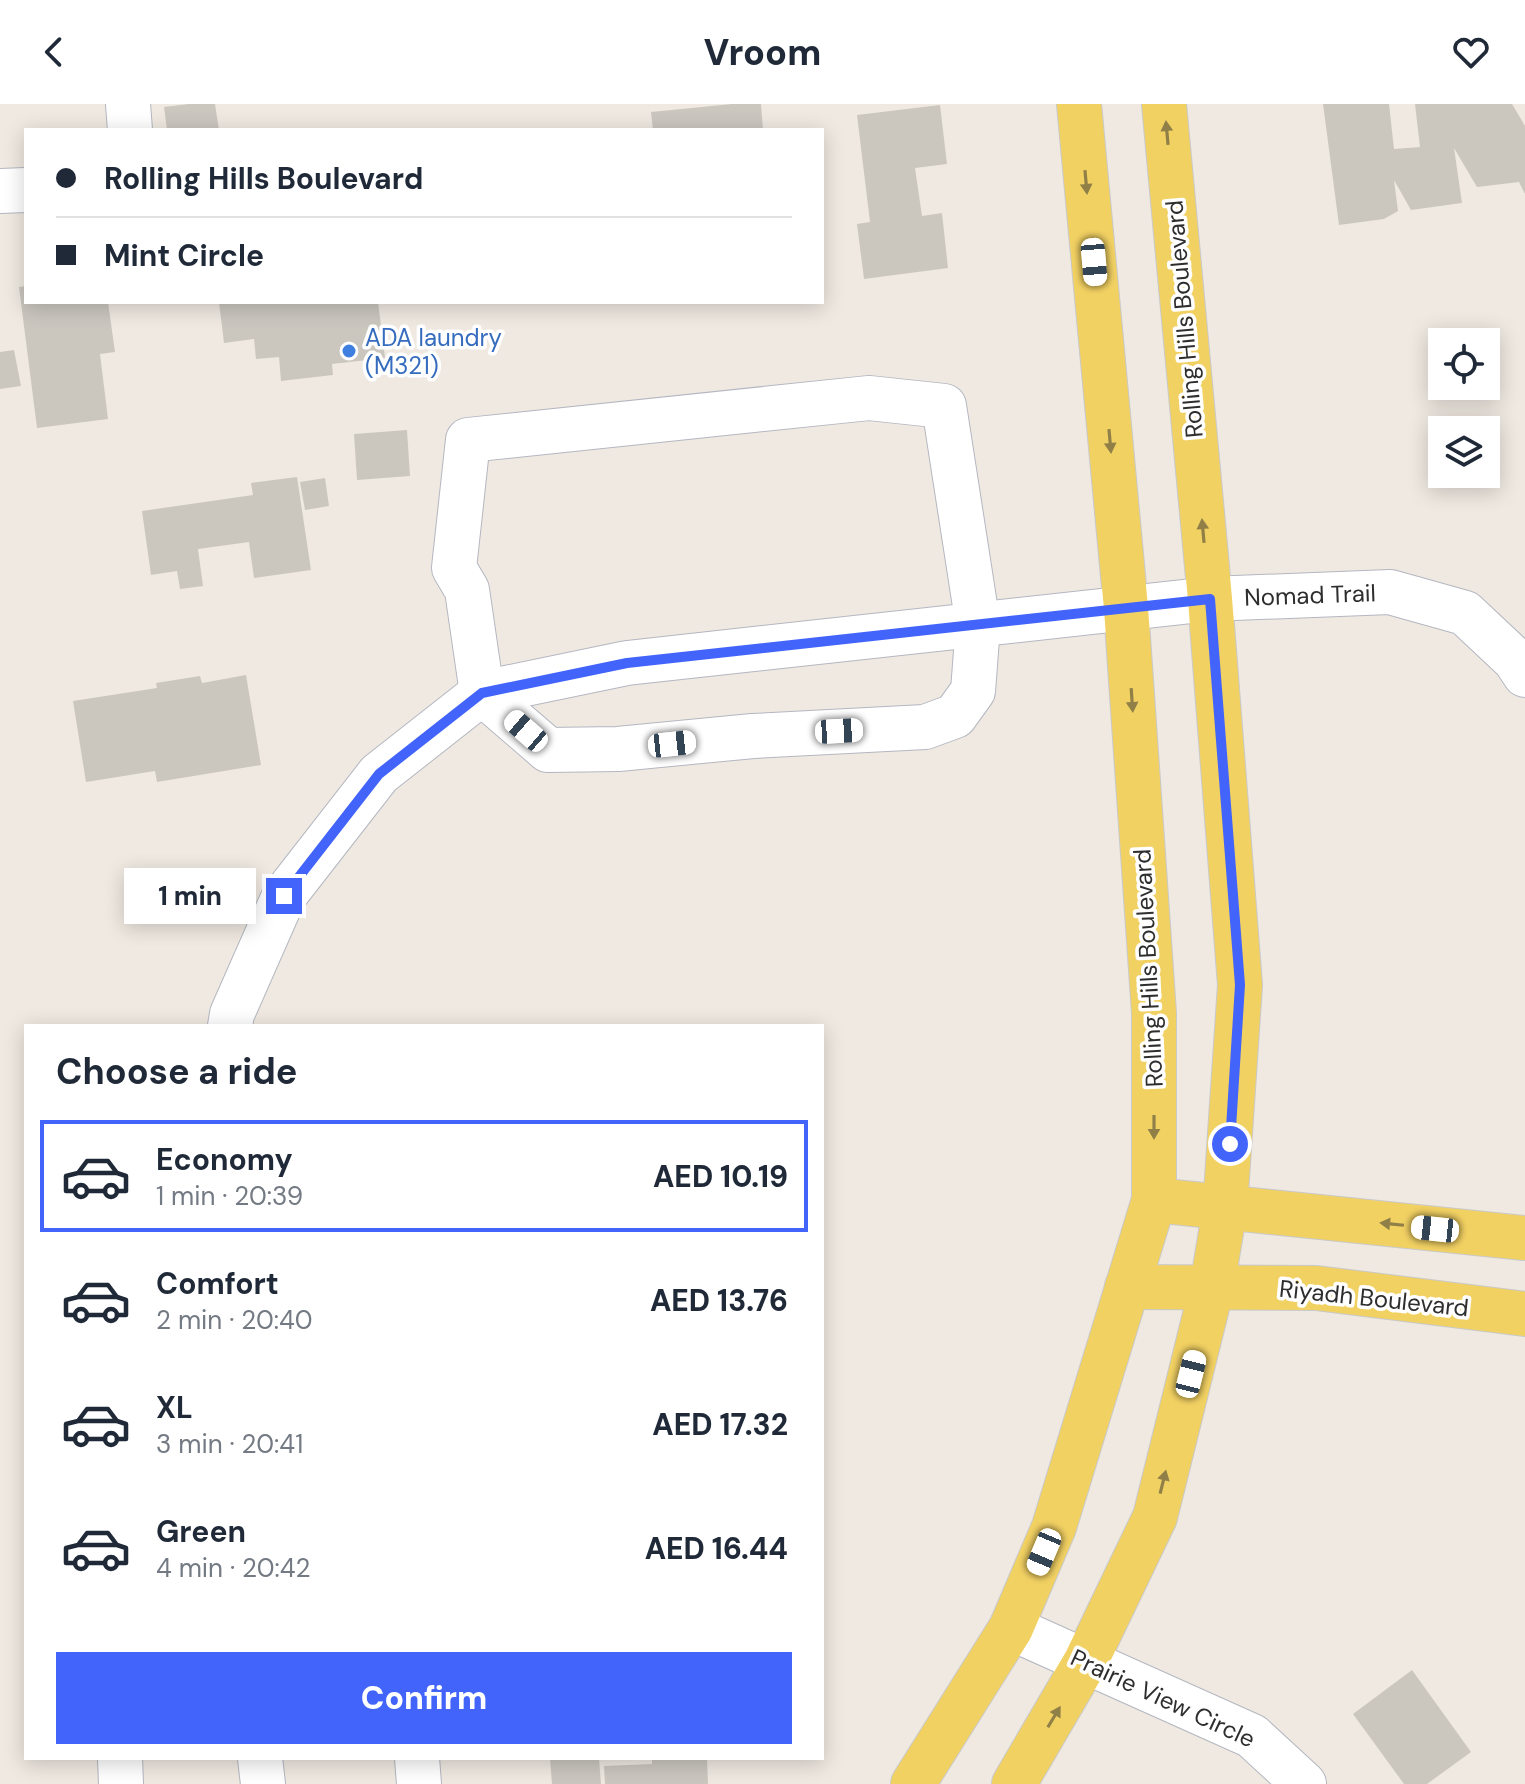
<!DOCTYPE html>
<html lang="en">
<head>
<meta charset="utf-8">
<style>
	body { margin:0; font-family:"DM Sans",sans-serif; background:#f6f6f7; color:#1f2937; height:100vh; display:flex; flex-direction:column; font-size:30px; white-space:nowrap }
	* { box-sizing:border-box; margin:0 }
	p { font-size:26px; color:#747a83 }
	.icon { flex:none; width:44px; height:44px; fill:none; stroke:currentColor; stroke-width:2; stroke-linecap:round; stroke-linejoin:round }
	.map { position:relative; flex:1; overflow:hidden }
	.panel { position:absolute; left:24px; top:920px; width:800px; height:736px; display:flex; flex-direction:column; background:#fff; border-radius:0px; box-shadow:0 4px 20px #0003 }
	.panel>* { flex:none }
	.banner { position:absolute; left:24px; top:24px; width:800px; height:176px; border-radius:0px; box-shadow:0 4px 20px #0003; display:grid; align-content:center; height:176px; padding:0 32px; background:#fff }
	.tools { position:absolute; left:1428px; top:224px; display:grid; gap:16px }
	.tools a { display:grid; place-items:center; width:72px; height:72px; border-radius:0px; background:#fff; box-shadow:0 4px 20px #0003; font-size:40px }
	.end { position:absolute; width:36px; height:36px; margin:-18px; border:10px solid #4264fb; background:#fff; box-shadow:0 0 0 4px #fff }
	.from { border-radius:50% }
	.bubble { position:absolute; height:56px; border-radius:0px; background:#fff; box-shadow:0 4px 20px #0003; font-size:26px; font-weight:800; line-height:56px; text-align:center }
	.car { position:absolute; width:24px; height:48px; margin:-24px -12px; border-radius:10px; box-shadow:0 0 6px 2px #0007; background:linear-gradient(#fff 24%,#345 0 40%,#fff 0 76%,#345 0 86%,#fff 0) }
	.banner b { display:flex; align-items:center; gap:28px; height:76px; font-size:30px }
	.banner b+b { border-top:2px solid #e0e1e3 }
	.banner i { width:20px; height:20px; background:#1f2937 }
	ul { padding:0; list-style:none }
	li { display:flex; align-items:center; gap:24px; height:112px; margin:0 16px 12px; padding:0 16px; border:4px solid transparent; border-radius:0px }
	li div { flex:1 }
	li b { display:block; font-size:30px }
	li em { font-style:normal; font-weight:800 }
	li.on { border-color:#4264fb }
	li>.icon { width:72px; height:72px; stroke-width:1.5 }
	h2 { padding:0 32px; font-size:36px; line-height:96px }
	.primary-button { display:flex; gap:16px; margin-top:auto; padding:16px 32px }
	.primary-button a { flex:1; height:92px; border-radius:0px; background:#4264fb; color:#fff; font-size:32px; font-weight:800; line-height:92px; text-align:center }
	header { display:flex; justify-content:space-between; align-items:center; height:104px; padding:0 32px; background:#fff; font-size:36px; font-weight:800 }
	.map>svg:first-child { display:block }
</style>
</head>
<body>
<header><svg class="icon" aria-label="back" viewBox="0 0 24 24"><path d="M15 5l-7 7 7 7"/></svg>Vroom<svg class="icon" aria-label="heart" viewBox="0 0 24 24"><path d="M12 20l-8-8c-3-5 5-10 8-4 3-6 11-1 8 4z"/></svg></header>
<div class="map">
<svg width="1525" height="1680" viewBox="0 0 1525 1680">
	<rect width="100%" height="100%" fill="#efe9e1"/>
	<g fill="#cbc7bf">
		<path d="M189,0H215L219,26H167L164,3Z"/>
		<path d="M732,0H761L763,26H653L651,8Z"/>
		<path d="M1323,0H1389L1394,45L1420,43L1415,0H1512L1525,22V90L1519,78L1477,83L1454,44L1462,99L1411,106L1394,76L1398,107L1384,115L1339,121Z"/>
		<path d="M940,1L947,60L915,64L922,112L942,109L948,164L864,175L857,120L870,118L857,11Z"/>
		<path d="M26,182V198H108L115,248L100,250L108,315L37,324L19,183Z"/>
		<path d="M219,198H378L385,254L332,260L333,271L281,277L279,253L256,255L254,235L224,239Z"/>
		<path d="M14,246L21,282L0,285V248Z"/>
		<path d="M407,326L410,372L357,376L354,330Z"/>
		<path d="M297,373L311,466L254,474L249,438L198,445L203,482L180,485L177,467L151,471L142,407L253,391L251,379Z"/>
		<path d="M325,374L329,402L305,406L300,378Z"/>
		<path d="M246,571L261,661L157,678L155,667L86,678L73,597L157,584L156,579L200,572L202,579Z"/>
		<path d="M1412,1566L1471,1648L1427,1680H1404L1353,1610Z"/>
		<path d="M550,1654H599L601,1680H552Z"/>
		<path d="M652,1654H707L708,1680H605L604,1662L652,1660Z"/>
	</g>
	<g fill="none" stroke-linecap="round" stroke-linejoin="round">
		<defs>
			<g id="minor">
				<path d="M128,0L130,26"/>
				<path d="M0,87L26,86"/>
				<path d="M869,294L944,302L978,521L973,587L955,612L925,623L753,632L618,645L548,646L482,589L467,486L454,464L468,336Z"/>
				<path d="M230,922L232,910L284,792L379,670L482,589L627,559L1210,495L1390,488L1465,509L1515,556L1525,571"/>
				<path d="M1011,1524L1252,1632L1304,1680"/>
				<path d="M120,1654L121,1680"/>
				<path d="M260,1654L263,1680"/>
				<path d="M417,1654L419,1680"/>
			</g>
			<g id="major">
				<path d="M1154,1096L1525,1134"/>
				<path d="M1127,1183L1316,1184L1525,1210"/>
				<path d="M913,1680L1011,1524L1054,1423L1154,1096V909L1126,504L1079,0"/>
				<path d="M1014,1680L1086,1557L1155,1413L1212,1183L1225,1104L1240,881L1210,495L1164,0"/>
			</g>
		</defs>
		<use href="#minor" stroke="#b4b7c1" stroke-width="46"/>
		<use href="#major" stroke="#c9c9c9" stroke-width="46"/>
		<use href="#minor" stroke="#fff" stroke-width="44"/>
		<use href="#major" stroke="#f2d163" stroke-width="44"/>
	</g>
	<defs><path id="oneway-solid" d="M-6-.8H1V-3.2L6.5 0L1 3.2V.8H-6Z" transform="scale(2)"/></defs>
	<g fill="#908048">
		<use href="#oneway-solid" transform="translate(1167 29) rotate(-95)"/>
		<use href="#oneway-solid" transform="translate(1086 78) rotate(85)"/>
		<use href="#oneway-solid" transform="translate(1110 337) rotate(85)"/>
		<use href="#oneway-solid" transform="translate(1203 427) rotate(-95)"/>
		<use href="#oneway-solid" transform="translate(1132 596) rotate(86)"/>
		<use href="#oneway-solid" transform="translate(1154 1023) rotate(90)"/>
		<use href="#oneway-solid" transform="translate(1392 1120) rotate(-174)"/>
		<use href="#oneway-solid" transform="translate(1163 1378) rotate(-76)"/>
		<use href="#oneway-solid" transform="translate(1054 1613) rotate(-59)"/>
	</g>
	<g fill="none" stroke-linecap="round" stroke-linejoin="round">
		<path stroke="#4264fb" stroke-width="10" d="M284,792L379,670L482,589L627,559L1210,495L1240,881L1230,1040"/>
	</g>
	<circle fill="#3f7fe0" stroke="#fff" stroke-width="3" cx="349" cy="247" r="8"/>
	<g text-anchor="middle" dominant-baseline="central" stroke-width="7" stroke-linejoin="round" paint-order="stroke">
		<g font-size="24" fill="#2e2e2e" stroke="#fff">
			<text transform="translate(1184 215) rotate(-95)">Rolling Hills Boulevard</text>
			<text transform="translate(1310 491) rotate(-2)">Nomad Trail</text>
			<text transform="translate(1148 864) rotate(-93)">Rolling Hills Boulevard</text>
			<text transform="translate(1374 1194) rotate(6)">Riyadh Boulevard</text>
			<text transform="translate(1163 1594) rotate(25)">Prairie View Circle</text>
		</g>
		<g font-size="24" fill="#366cbe" stroke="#fff" text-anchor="start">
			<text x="365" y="233">ADA laundry<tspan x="365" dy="28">(M321)</tspan></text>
		</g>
	</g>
</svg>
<div class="tools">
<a><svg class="icon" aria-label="locate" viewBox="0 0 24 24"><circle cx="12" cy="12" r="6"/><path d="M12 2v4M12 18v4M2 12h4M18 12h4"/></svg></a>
<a><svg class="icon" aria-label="layers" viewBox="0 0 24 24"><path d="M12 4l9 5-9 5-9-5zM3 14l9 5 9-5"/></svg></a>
</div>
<i class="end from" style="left:1230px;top:1040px"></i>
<i class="end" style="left:284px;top:792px"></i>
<div class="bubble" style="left:124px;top:764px;width:132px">1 min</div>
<i class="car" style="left:1094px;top:158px;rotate:175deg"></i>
<i class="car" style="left:526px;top:627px;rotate:311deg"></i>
<i class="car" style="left:839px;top:627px;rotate:87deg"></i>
<i class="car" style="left:672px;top:640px;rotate:84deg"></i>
<i class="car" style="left:1435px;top:1125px;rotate:276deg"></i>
<i class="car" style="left:1191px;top:1270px;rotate:14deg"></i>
<i class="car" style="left:1044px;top:1448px;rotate:203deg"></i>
<div class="banner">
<b><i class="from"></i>Rolling Hills Boulevard</b>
<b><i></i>Mint Circle</b>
</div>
<section class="panel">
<h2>Choose a ride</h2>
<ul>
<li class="on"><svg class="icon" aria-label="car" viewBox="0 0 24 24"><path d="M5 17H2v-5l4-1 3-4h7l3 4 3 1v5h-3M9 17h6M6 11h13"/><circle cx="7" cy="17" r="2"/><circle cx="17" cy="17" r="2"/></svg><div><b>Economy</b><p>1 min · 20:39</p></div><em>AED 10.19</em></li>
<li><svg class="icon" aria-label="car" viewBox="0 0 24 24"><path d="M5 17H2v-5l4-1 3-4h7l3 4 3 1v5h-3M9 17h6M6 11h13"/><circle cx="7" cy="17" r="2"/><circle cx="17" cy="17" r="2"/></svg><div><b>Comfort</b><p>2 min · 20:40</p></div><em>AED 13.76</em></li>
<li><svg class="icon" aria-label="car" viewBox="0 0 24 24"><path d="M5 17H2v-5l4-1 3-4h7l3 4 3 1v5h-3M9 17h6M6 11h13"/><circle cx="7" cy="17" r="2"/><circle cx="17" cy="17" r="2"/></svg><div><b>XL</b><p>3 min · 20:41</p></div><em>AED 17.32</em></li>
<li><svg class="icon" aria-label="car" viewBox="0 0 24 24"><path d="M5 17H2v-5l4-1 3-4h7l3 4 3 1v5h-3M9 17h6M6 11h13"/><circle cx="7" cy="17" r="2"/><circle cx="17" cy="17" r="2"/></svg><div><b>Green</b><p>4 min · 20:42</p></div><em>AED 16.44</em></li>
</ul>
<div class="primary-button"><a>Confirm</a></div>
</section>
</div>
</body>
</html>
